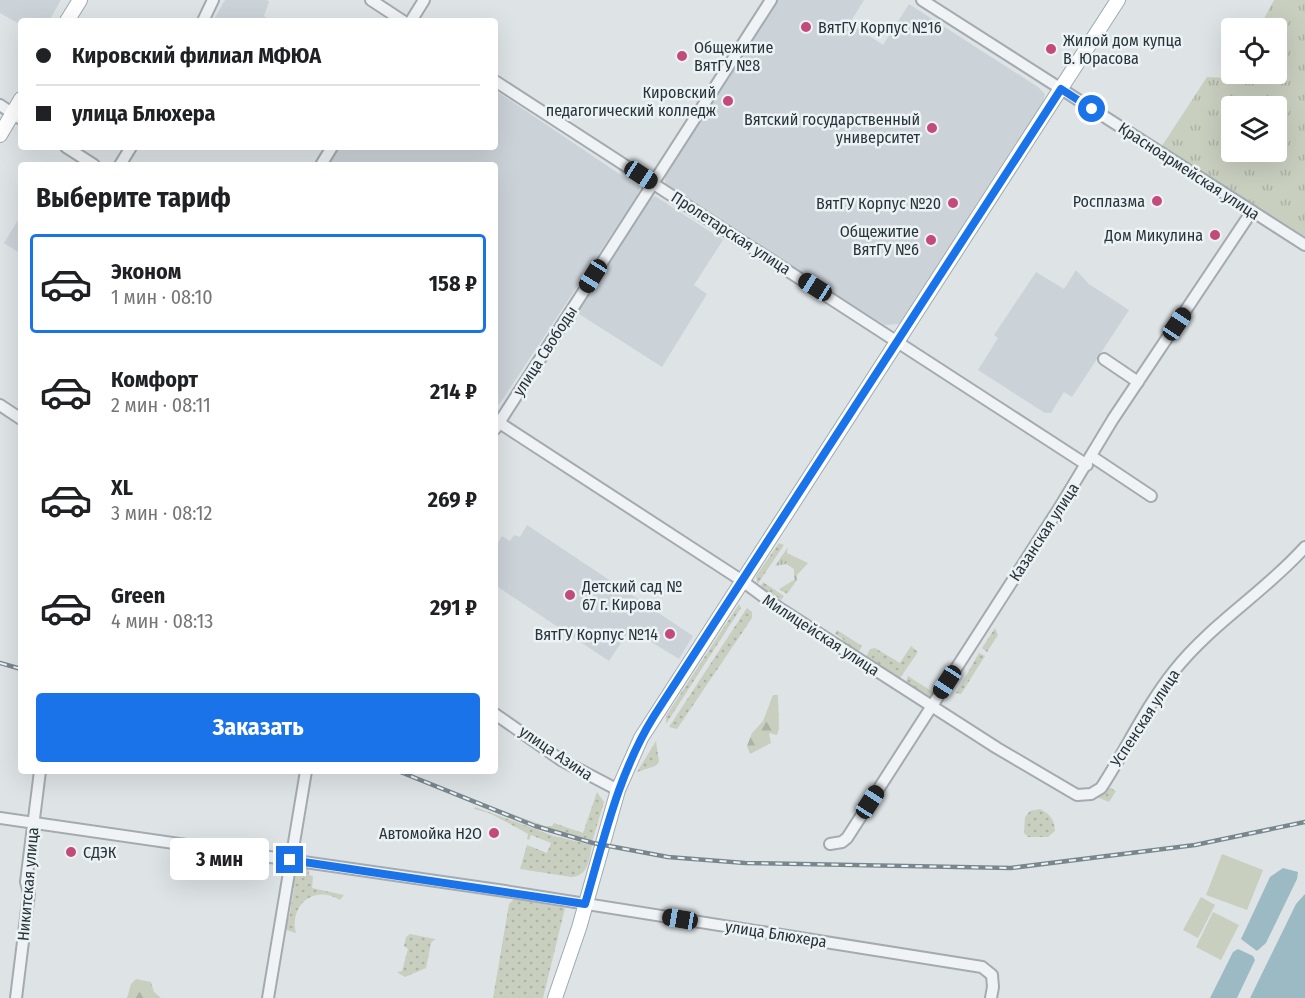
<!DOCTYPE html>
<html lang="ru">
<head>
<meta charset="utf-8">
<style>
	body { margin:0; font-family:"Fira Sans Condensed",sans-serif; background:#f6f6f6; color:#202124; height:100vh; display:flex; flex-direction:column; font-size:22px; white-space:nowrap }
	* { box-sizing:border-box; margin:0 }
	p { font-size:20px; color:#757577 }
	.icon { flex:none; width:33px; height:33px; fill:none; stroke:currentColor; stroke-width:2; stroke-linecap:round; stroke-linejoin:round }
	.map { position:relative; flex:1; overflow:hidden }
	.side { position:absolute; left:18px; top:162px; width:480px; height:612px; display:flex; flex-direction:column; background:#fff; border-radius:6px; box-shadow:0 6px 24px #0002 }
	.side>* { flex:none }
	.guide { position:absolute; left:18px; top:18px; width:480px; height:132px; border-radius:6px; box-shadow:0 6px 24px #0002; display:grid; align-content:center; height:132px; padding:0 18px; background:#fff }
	.fabs { position:absolute; left:1221px; top:18px; display:grid; gap:12px }
	.fabs a { display:grid; place-items:center; width:66px; height:66px; border-radius:6px; background:#fff; box-shadow:0 6px 24px #0002; font-size:30px }
	.end { position:absolute; width:27px; height:27px; margin:-14px; border:8px solid #1a73e8; background:#fff; box-shadow:0 0 0 3px #fff }
	.from { border-radius:50% }
	.bubble { position:absolute; height:42px; border-radius:6px; background:#fff; box-shadow:0 6px 24px #0002; font-size:20px; font-weight:700; line-height:42px; text-align:center }
	.car { position:absolute; width:18px; height:36px; margin:-18px -9px; border-radius:8px; box-shadow:0 0 4px 2px #0007; background:linear-gradient(#222 24%,#8ab4d8 0 40%,#222 0 76%,#8ab4d8 0 86%,#222 0) }
	.guide b { display:flex; align-items:center; gap:21px; height:57px; font-size:22px }
	.guide b+b { border-top:2px solid #e0e0e0 }
	.guide i { width:15px; height:15px; background:#202124 }
	ul { padding:0; list-style:none }
	li { display:flex; align-items:center; gap:18px; height:99px; margin:0 12px 9px; padding:0 6px; border:3px solid transparent; border-radius:6px }
	li div { flex:1 }
	li b { display:block; font-size:22px }
	li em { font-style:normal; font-weight:700 }
	li.current { border-color:#1a73e8 }
	li>.icon { width:54px; height:54px; stroke-width:1.5 }
	h2 { padding:0 18px; font-size:27px; line-height:72px }
	.cta { display:flex; gap:12px; margin-top:auto; padding:12px 18px }
	.cta a { flex:1; height:69px; border-radius:6px; background:#1a73e8; color:#fff; font-size:24px; font-weight:700; line-height:69px; text-align:center }
	.map>svg:first-child { display:block }
</style>
</head>
<body>
<div class="map">
<svg width="1305" height="998" viewBox="0 0 1305 998">
	<defs>
		<pattern id="grass-dots" width="8" height="8" patternUnits="userSpaceOnUse" patternTransform="scale(1.5)"><rect width="8" height="8" fill="#c8cfbf"/><path d="M2 2h.1M6 6h.1" fill="none" stroke="#acb2a5" stroke-width="1.8" stroke-linecap="round"/></pattern>
		<pattern id="forest-firs" width="22" height="20" patternUnits="userSpaceOnUse" patternTransform="scale(1.5)"><rect width="22" height="20" fill="#c8cfbf"/><path d="M5 1l3.5 6h-7zM16 11l3.5 6h-7z" fill="#acb2a5"/></pattern>
		<pattern id="park-tufts" width="24" height="20" patternUnits="userSpaceOnUse" patternTransform="scale(1.5)"><rect width="24" height="20" fill="#c8cfbf"/><path d="M3 7l-1-3M5 7V3M7 7l1-3M15 17l-1-3M17 17v-4M19 17l1-3" fill="none" stroke="#acb2a5"/></pattern>
	</defs>
	<rect width="100%" height="100%" fill="#dee3e6"/>
	<g fill="#ccd3d8">
		<path d="M0,0H61L49,21H21V25L0,13Z"/>
		<path d="M225,0H267L269,2L264,16L271,21H213Z"/>
		<path d="M776,0H864L850,23L883,45L909,4L1038,87L1045,94L1043,103L903,321L898,324L885,325L668,189L665,184V173Z"/>
		<path d="M495,90L640,188L638,194L501,402L495,407V165H327L338,147H495Z"/>
		<path d="M655,196L723,240L694,285L707,294L662,367L576,312L649,200Z"/>
		<path d="M21,215V254L4,243Z"/>
		<path d="M1076,270L1089,284L1129,310L1072,397L1064,392L1051,413H1045L978,370L998,338L994,335L1036,272L1064,289Z"/>
		<path d="M527,525L693,636L679,659L630,629L609,661L495,585V547L502,536L510,541L514,535L520,537Z"/>
	</g>
	<g fill="url(#grass-dots)">
		<path d="M779,543L784,545L757,585L756,576Z"/>
		<path d="M763,582L784,596L781,600L759,589Z"/>
		<path d="M739,604L741,608L666,724V716Z"/>
		<path d="M747,608L752,612V618L677,729L669,727Z"/>
		<path d="M995,628L998,635L987,652L982,648Z"/>
		<path d="M837,630L862,646L859,651L844,644L843,639L835,634Z"/>
		<path d="M911,646L918,652L900,678L866,657L870,649L875,648L900,663Z"/>
		<path d="M979,653L985,656L961,694L956,693Z"/>
		<path d="M908,676L936,694L927,697L906,683Z"/>
		<path d="M656,741L659,762L655,766L637,772Z"/>
		<path d="M1107,786L1116,791L1109,802L1097,797Z"/>
		<path d="M597,792L604,802L592,842L535,824L468,798L545,826H552L554,823L583,833Z"/>
		<path d="M475,807L554,836L592,845C589,859 589,876 571,877L520,869L527,845L547,853L551,843L531,835L529,840L527,839L528,834L523,831L489,813L474,809Z"/>
		<path d="M1040,809C1050,814 1054,819 1055,831L1048,837H1028L1024,833L1025,817L1030,811Z"/>
		<path d="M300,867L309,868V875L313,876L312,888L344,895L340,900C314,884 289,905 296,933L283,929L286,920L289,918L294,888L289,885L294,868Z"/>
		<path d="M514,899L565,908L543,998H493L509,904Z"/>
		<path d="M410,934L435,939L431,943L426,968L405,977L397,972L402,971L408,949L404,946L406,937Z"/>
	</g>
	<g fill="url(#forest-firs)">
		<path d="M773,695H778L779,729L777,735L769,733L771,743L750,754L747,746L752,733L763,721Z"/>
		<path d="M136,979L151,982L154,992L161,998H127L131,984Z"/>
	</g>
	<g fill="url(#park-tufts)" fill-rule="evenodd">
		<path d="M1274,0H1305V245L1158,152L1207,77L1228,78L1232,73L1276,74V28H1259ZM1232,106H1276V152H1232Z"/>
		<path d="M788,547L787,553L808,563L811,560L797,575V580L787,594L779,589L794,580V569L786,564L775,566Z"/>
	</g>
	<g fill="#c8cfbf">
		<path d="M1222,854L1263,870L1247,910L1206,895Z"/>
		<path d="M1201,897L1215,905L1198,938L1183,930Z"/>
		<path d="M1213,912L1239,925L1221,960L1196,947Z"/>
	</g>
	<g fill="#9bbac4">
		<path d="M1283,868L1298,872L1297,879L1266,943L1257,951L1241,939L1270,877Z"/>
		<path d="M1305,894V998H1250L1296,904Z"/>
		<path d="M1238,949L1253,956L1255,960L1237,998H1210L1233,952Z"/>
	</g>
	<g fill="none" stroke-linecap="round" stroke-linejoin="round">
		<defs>
			<g id="minor">
				<path d="M371,0L403,21"/>
				<path d="M922,0L1305,245"/>
				<path d="M203,21L213,0"/>
				<path d="M411,21L424,0"/>
				<path d="M495,81L1087,465"/>
				<path d="M0,105L21,119"/>
				<path d="M66,147L94,165"/>
				<path d="M120,165L131,147"/>
				<path d="M321,165L332,147"/>
				<path d="M1104,359L1138,382"/>
				<path d="M0,405L21,419"/>
				<path d="M495,420L741,580L779,608L997,748L1077,795L1091,794L1101,788C1126,750 1146,706 1174,671C1212,623 1265,592 1305,547"/>
				<path d="M495,429L771,0"/>
				<path d="M1091,456L1151,496"/>
				<path d="M495,714L561,760L618,790"/>
				<path d="M0,818L505,891L982,967L992,975L993,987L991,998"/>
				<path d="M830,844L842,842L847,838L1058,510L1113,419L1252,211"/>
				<path d="M16,998L29,893L26,882L40,771"/>
				<path d="M268,998L306,771"/>
			</g>
			<g id="major">
				<path d="M67,21L80,0"/>
				<path d="M0,135L21,99"/>
				<path d="M555,998L579,928L618,790L641,738L1118,0"/>
			</g>
		</defs>
		<use href="#minor" stroke="#a4abb0" stroke-width="14"/>
		<use href="#major" stroke="#9eabb1" stroke-width="16"/>
		<use href="#minor" stroke="#f0f3f5" stroke-width="10"/>
		<use href="#major" stroke="#fff" stroke-width="14"/>
		<defs>
			<g id="rail">
				<path d="M0,663L21,669"/>
				<path d="M398,771L535,826L593,843L668,857L745,863L1011,868L1195,845L1305,822"/>
			</g>
		</defs>
		<use href="#rail" stroke="#78878e" stroke-width="4.5"/>
		<use href="#rail" stroke="#edf2f4" stroke-width="2" stroke-dasharray="7" stroke-linecap="butt"/>
	</g>
	<g fill="none" stroke-linecap="round" stroke-linejoin="round">
		<path stroke="#1a73e8" stroke-width="8" d="M290,860L585,904C604,839 618,774 654,716L1061,89L1092,109"/>
	</g>
	<g fill="#c34b7c" stroke="#edf2f4" stroke-width="2">
		<circle cx="806" cy="27" r="6"/>
		<circle cx="1051" cy="49" r="6"/>
		<circle cx="682" cy="56" r="6"/>
		<circle cx="728" cy="101" r="6"/>
		<circle cx="932" cy="128" r="6"/>
		<circle cx="1157" cy="201" r="6"/>
		<circle cx="953" cy="203" r="6"/>
		<circle cx="1215" cy="235" r="6"/>
		<circle cx="931" cy="240" r="6"/>
		<circle cx="570" cy="595" r="6"/>
		<circle cx="670" cy="634" r="6"/>
		<circle cx="494" cy="833" r="6"/>
		<circle cx="71" cy="852" r="6"/>
	</g>
	<g text-anchor="middle" dominant-baseline="central" stroke-width="5" stroke-linejoin="round" paint-order="stroke">
		<g font-size="16" fill="#28343c" stroke="#edf2f4" text-anchor="end">
			<text x="818" y="27" text-anchor="start">ВятГУ Корпус №16</text>
			<text x="1063" y="40" text-anchor="start">Жилой дом купца<tspan x="1063" dy="18">В. Юрасова</tspan></text>
			<text x="694" y="47" text-anchor="start">Общежитие<tspan x="694" dy="18">ВятГУ №8</tspan></text>
			<text x="716" y="92">Кировский<tspan x="716" dy="18">педагогический колледж</tspan></text>
			<text x="920" y="119">Вятский государственный<tspan x="920" dy="18">университет</tspan></text>
			<text x="1145" y="201">Росплазма</text>
			<text x="941" y="203">ВятГУ Корпус №20</text>
			<text x="919" y="231">Общежитие<tspan x="919" dy="18">ВятГУ №6</tspan></text>
			<text x="1203" y="235">Дом Микулина</text>
			<text x="582" y="586" text-anchor="start">Детский сад №<tspan x="582" dy="18">67 г. Кирова</tspan></text>
			<text x="658" y="634">ВятГУ Корпус №14</text>
			<text x="482" y="833">Автомойка H2O</text>
			<text x="83" y="852" text-anchor="start">СДЭК</text>
		</g>
		<g font-size="16" fill="#28343c" stroke="#edf2f4">
			<text transform="translate(1189 171) rotate(33)">Красноармейская улица</text>
			<text transform="translate(731 233) rotate(33)">Пролетарская улица</text>
			<text transform="translate(545 351) rotate(-57)">улица Свободы</text>
			<text transform="translate(1044 532) rotate(-57)">Казанская улица</text>
			<text transform="translate(821 635) rotate(33)">Милицейская улица</text>
			<text transform="translate(1145 718) rotate(-57)">Успенская улица</text>
			<text transform="translate(556 753) rotate(34)">улица Азина</text>
			<text transform="translate(28 884) rotate(-85)">Никитская улица</text>
			<text transform="translate(776 934) rotate(9)">улица Блюхера</text>
		</g>
	</g>
</svg>
<div class="fabs">
<a><svg class="icon" aria-label="locate" viewBox="0 0 24 24"><circle cx="12" cy="12" r="6"/><path d="M12 2v4M12 18v4M2 12h4M18 12h4"/></svg></a>
<a><svg class="icon" aria-label="layers" viewBox="0 0 24 24"><path d="M12 4l9 5-9 5-9-5zM3 14l9 5 9-5"/></svg></a>
</div>
<i class="end from" style="left:1092px;top:109px"></i>
<i class="end" style="left:290px;top:860px"></i>
<div class="bubble" style="left:170px;top:838px;width:99px">3 мин</div>
<i class="car" style="left:641px;top:175px;rotate:123deg"></i>
<i class="car" style="left:593px;top:276px;rotate:212deg"></i>
<i class="car" style="left:815px;top:287px;rotate:302deg"></i>
<i class="car" style="left:1177px;top:324px;rotate:34deg"></i>
<i class="car" style="left:947px;top:682px;rotate:213deg"></i>
<i class="car" style="left:870px;top:802px;rotate:33deg"></i>
<i class="car" style="left:680px;top:919px;rotate:279deg"></i>
<div class="guide">
<b><i class="from"></i>Кировский филиал МФЮА</b>
<b><i></i>улица Блюхера</b>
</div>
<section class="side">
<h2>Выберите тариф</h2>
<ul>
<li class="current"><svg class="icon" aria-label="car" viewBox="0 0 24 24"><path d="M5 17H2v-5l4-1 3-4h7l3 4 3 1v5h-3M9 17h6M6 11h13"/><circle cx="7" cy="17" r="2"/><circle cx="17" cy="17" r="2"/></svg><div><b>Эконом</b><p>1 мин · 08:10</p></div><em>158 ₽</em></li>
<li><svg class="icon" aria-label="car" viewBox="0 0 24 24"><path d="M5 17H2v-5l4-1 3-4h7l3 4 3 1v5h-3M9 17h6M6 11h13"/><circle cx="7" cy="17" r="2"/><circle cx="17" cy="17" r="2"/></svg><div><b>Комфорт</b><p>2 мин · 08:11</p></div><em>214 ₽</em></li>
<li><svg class="icon" aria-label="car" viewBox="0 0 24 24"><path d="M5 17H2v-5l4-1 3-4h7l3 4 3 1v5h-3M9 17h6M6 11h13"/><circle cx="7" cy="17" r="2"/><circle cx="17" cy="17" r="2"/></svg><div><b>XL</b><p>3 мин · 08:12</p></div><em>269 ₽</em></li>
<li><svg class="icon" aria-label="car" viewBox="0 0 24 24"><path d="M5 17H2v-5l4-1 3-4h7l3 4 3 1v5h-3M9 17h6M6 11h13"/><circle cx="7" cy="17" r="2"/><circle cx="17" cy="17" r="2"/></svg><div><b>Green</b><p>4 мин · 08:13</p></div><em>291 ₽</em></li>
</ul>
<div class="cta"><a>Заказать</a></div>
</section>
</div>
</body>
</html>
